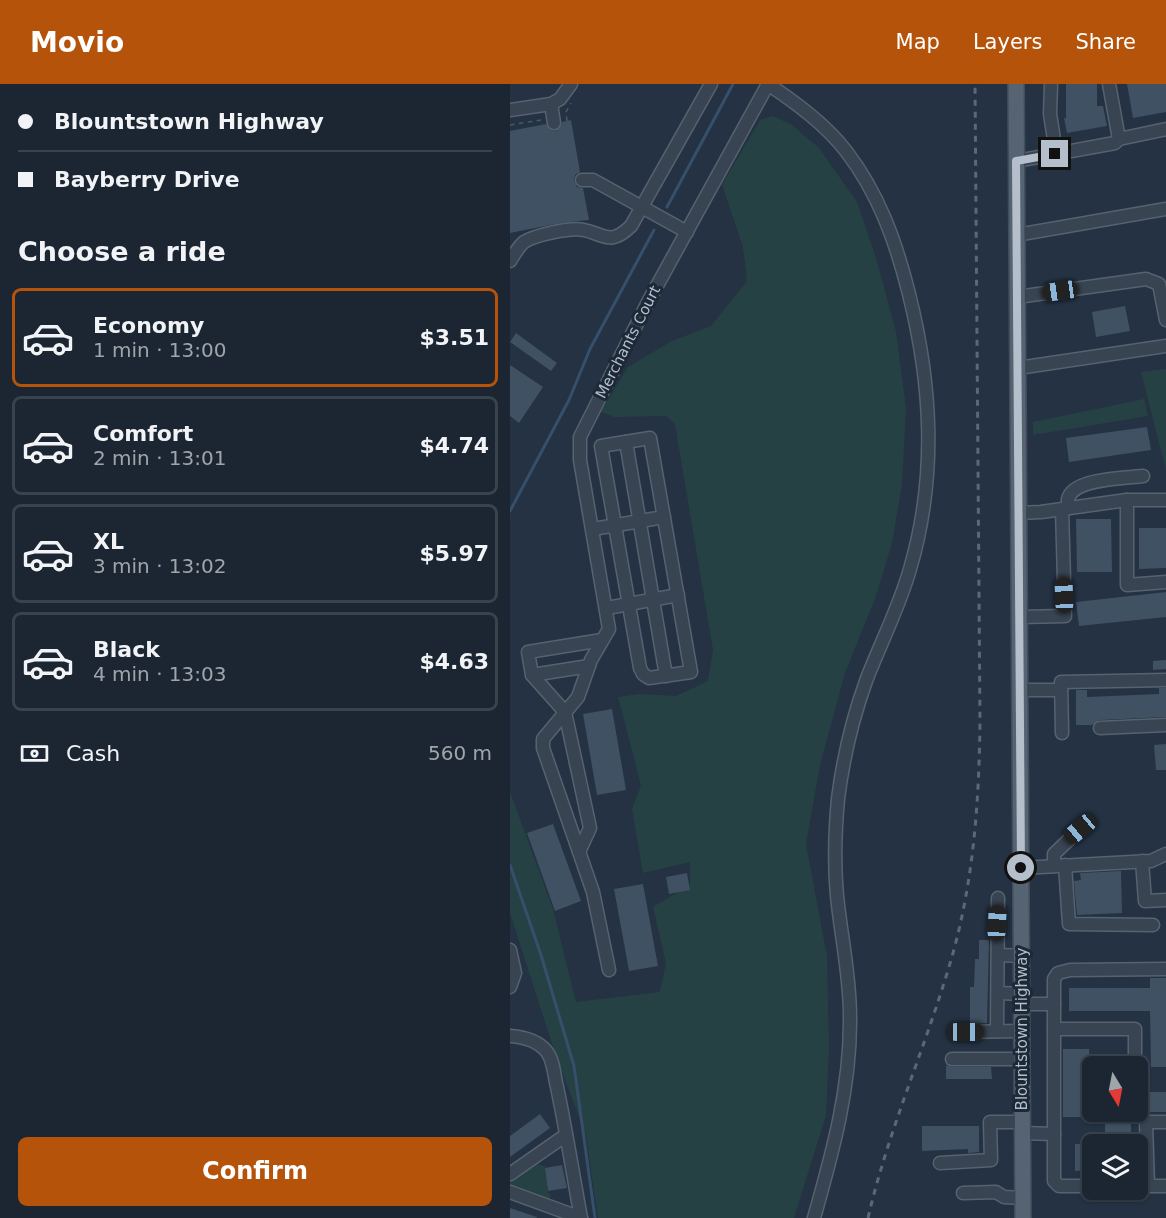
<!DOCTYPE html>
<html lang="en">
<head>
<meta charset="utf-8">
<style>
	body { margin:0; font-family:"DejaVu Sans",sans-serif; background:#242e3a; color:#f1f3f6; height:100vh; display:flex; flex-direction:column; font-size:22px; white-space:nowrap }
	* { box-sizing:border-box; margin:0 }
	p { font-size:20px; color:#a0a5ac }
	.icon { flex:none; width:33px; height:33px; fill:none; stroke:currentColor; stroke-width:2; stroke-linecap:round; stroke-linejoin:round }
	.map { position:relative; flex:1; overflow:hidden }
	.side { display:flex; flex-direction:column; background:#1b2632; width:510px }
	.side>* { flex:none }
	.guide { display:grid; align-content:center; height:132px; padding:0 18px; background:#1b2632 }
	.needle { width:39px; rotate:170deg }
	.fabs { position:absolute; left:572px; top:972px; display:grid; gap:12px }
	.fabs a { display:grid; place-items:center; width:66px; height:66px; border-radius:9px; background:#1b2632; box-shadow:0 2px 4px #0004,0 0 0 2px #39434d; font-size:30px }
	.end { position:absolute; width:27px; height:27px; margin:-14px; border:8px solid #b5bfcc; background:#111; box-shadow:0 0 0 3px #111 }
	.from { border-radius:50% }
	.car { position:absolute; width:18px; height:36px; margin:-18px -9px; border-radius:8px; box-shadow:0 0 4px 2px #0007; background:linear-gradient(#222 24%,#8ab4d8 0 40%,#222 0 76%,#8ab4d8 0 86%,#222 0) }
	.guide b { display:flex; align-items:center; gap:21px; height:57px; font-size:22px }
	.guide b+b { border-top:2px solid #39434d }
	.guide i { width:15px; height:15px; background:#f1f3f6 }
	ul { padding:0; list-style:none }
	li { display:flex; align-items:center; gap:18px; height:99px; margin:0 12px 9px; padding:0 6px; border:3px solid #39434d; border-radius:9px }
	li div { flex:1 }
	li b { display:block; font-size:22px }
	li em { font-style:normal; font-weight:800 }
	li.selected { border-color:#b45309 }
	li>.icon { width:54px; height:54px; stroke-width:1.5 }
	h2 { padding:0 18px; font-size:27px; line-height:72px }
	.pay { display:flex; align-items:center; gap:15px; height:66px; padding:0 18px; font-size:22px }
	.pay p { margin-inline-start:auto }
	.cta { display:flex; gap:12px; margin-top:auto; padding:12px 18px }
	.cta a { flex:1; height:69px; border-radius:9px; background:#b45309; color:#fff; font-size:24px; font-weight:800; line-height:69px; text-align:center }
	header { display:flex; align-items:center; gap:36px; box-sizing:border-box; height:84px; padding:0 30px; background:#b45309; color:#fff }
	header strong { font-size:28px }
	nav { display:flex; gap:33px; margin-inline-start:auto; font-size:21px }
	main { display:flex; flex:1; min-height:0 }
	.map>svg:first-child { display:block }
</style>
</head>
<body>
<header>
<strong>Movio</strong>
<nav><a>Map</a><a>Layers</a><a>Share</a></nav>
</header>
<main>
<section class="side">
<div class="guide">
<b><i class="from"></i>Blountstown Highway</b>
<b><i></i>Bayberry Drive</b>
</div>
<h2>Choose a ride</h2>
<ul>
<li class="selected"><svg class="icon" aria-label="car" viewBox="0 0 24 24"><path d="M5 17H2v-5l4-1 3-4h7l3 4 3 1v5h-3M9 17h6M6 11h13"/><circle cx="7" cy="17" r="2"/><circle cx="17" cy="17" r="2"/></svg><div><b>Economy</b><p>1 min · 13:00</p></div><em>$3.51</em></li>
<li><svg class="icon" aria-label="car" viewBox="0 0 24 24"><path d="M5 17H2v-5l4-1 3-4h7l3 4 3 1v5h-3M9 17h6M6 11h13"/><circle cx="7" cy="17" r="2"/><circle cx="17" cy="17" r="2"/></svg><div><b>Comfort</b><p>2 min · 13:01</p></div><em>$4.74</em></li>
<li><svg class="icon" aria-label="car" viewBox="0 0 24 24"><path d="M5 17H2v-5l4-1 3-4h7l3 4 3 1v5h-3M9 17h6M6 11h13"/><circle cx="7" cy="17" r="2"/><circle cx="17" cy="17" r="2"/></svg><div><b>XL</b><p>3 min · 13:02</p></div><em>$5.97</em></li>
<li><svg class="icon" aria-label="car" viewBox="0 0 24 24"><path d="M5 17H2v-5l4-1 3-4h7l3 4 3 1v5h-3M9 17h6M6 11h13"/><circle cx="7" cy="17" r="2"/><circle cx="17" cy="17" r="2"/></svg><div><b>Black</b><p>4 min · 13:03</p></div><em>$4.63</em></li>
</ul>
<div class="pay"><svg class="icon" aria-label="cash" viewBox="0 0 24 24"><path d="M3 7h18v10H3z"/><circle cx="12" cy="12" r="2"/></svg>Cash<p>560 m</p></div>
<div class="cta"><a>Confirm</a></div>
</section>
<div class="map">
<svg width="656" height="1134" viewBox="0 0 656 1134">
	<rect width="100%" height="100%" fill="#243243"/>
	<g fill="#264144">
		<path d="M263,32L282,41L309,64L347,118L367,177L386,248L396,324L392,400L382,459L366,512L335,589L310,681L296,760L317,872L319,964L316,1031L284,1134H88L76,1052L44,966L0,829V708L43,825L66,918L150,908L156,879L143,823L180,801V778L133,789L122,725L131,701L108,613L129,610L166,612L198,597L203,566L165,340L157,332L104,333L91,328L118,283L162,257L201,242L237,197L233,163L212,101L250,36Z"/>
		<path d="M656,285V386L631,288Z"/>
		<path d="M634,315L638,332L523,351V338Z"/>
		<path d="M24,1080L35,1082L38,1109L41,1111L39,1117L0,1101V1097Z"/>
	</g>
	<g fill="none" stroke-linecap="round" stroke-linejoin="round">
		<g stroke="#364f6b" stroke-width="3">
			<path d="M157,123L223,0"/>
			<path d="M0,427L59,316L80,265L144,146"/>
			<path d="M0,781L31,871L64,982L85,1134"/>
		</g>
	</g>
	<g fill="#3f5162">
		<path d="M556,0H587V22H593L597,42L557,49L554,34H556Z"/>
		<path d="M617,0H656V28L623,34Z"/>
		<path d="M61,36L70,88L65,91L64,97L67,103L73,104L79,136L51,139L0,149V47L36,40L41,46L46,47L51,42L52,38Z"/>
		<path d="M615,222L620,247L586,253L582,228Z"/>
		<path d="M6,249L47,279L41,287L0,258Z"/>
		<path d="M0,281L33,303L9,339L0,332Z"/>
		<path d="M637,343L641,366L559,378L556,354Z"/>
		<path d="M566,435H601L602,488H567Z"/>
		<path d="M629,444H656V484L629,485Z"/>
		<path d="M656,508V533L569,542L566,518Z"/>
		<path d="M656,576V585L643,586V577Z"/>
		<path d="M649,604H656V633L590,636L582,641H566V606H577V613L649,610Z"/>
		<path d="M102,625L116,706L87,711L73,630Z"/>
		<path d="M656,660V686H646L644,661Z"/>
		<path d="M43,740L71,817L45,827L17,749Z"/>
		<path d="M611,787L612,829L567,831L564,797L571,796L570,789Z"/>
		<path d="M177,789L180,806L159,810L156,793Z"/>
		<path d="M133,800L148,882L119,887L104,805Z"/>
		<path d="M469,856H479L477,939L460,940V903H464L465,875H469Z"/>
		<path d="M640,894H656V983H641L640,927H559V904H640Z"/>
		<path d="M553,965H579L582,1011H579V1033H553Z"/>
		<path d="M436,981L442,983H481L482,995H436Z"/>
		<rect x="638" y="1008" width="18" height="20"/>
		<rect x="595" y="1028" width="26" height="32"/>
		<path d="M30,1030L40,1044L0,1073V1052Z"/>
		<path d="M412,1042H469V1068L458,1069V1065L412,1067Z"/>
		<path d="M565,1060H582V1086L565,1087Z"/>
		<path d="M52,1081L57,1104L38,1107L35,1084Z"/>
		<path d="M0,1124L27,1133L26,1134H0Z"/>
	</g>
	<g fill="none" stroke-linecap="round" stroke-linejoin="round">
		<defs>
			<g id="minor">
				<path d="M258,0C286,19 315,40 336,67C369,110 386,158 399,210C422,302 427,393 400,485C389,524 370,560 356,597C342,636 333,675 328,715C325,747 324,780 327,812C331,852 340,891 340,932C341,1002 323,1067 304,1134"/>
				<path d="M541,0L540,30L545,62"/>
				<path d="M599,0L609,55"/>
				<path d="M41,20L44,39"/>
				<path d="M0,26L41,20L50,15L61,0"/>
				<path d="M506,77L605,59L609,55L656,45"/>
				<path d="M72,96H83L177,148"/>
				<path d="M506,151L656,125"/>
				<path d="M0,177C4,171 8,163 14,158C25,151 61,143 74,146C96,151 100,162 121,142L201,0"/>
				<path d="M507,213L636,195L649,200L656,236"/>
				<path d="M508,284L656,262"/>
				<path d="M140,354L181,588L139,594L133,590L130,584L91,362Z"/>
				<path d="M116,358L156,592"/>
				<path d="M617,416V501L656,498"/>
				<path d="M558,424C558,421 558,418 558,415C563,394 616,394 633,392"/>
				<path d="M509,429L531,428L617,416H656"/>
				<path d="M83,445L154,433"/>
				<path d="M97,524L168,511"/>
				<path d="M510,533L555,532L552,425"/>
				<path d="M22,591L18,568L92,556"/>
				<path d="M510,606H551"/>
				<path d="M590,644L656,641"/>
				<path d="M552,649L551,598L656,596"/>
				<path d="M69,768L80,744L55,628L22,591L79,582"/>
				<path d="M632,777L635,817L656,816"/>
				<path d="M555,781L559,840L643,841"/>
				<path d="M544,782V770L570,745"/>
				<path d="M511,784L641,777L656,770"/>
				<path d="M0,866L5,889L0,903"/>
				<path d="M488,871L512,872"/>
				<path d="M99,886L83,808L33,664V655L68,613L81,576L99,545L70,376V353L138,218L258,0"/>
				<path d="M488,909L512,910"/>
				<path d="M512,920H544"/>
				<path d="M544,945H625V982"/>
				<path d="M487,947L488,814"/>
				<path d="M456,948L512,947"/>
				<path d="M0,952C14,953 28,956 37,968C44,977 44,992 47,1003C56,1046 63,1090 71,1134"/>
				<path d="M442,975H512"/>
				<path d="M513,1049L544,1050"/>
				<path d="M430,1079L481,1076L480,1038H512"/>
				<path d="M0,1090L56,1051"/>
				<path d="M582,1102H549L544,1097V895L548,889L560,886L656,885"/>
				<path d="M627,1102H656"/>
				<path d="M638,1102L636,1038H656"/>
				<path d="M0,1108L71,1134"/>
				<path d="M453,1109L486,1108L494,1113L513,1114"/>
			</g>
			<path id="major" d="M506,0L513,1134"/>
		</defs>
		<use href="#minor" stroke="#56626f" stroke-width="15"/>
		<use href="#major" stroke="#424d5b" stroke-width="18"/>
		<g stroke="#445e60" stroke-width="1.5" stroke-dasharray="4.5 4.5" stroke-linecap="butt">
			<path d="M57,37L56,28L61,19"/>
			<path d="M0,41L31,36"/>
		</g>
		<use href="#minor" stroke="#384452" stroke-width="12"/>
		<use href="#major" stroke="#566372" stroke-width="15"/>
		<path stroke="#5a6879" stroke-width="3" stroke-dasharray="6 6" stroke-linecap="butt" d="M358,1134C379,1043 418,958 443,869C464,793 469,716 470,638L465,0"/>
	</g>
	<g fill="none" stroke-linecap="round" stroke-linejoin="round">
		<path stroke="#b5bfcc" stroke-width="8" d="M511,784L506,77L545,70"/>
	</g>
	<g text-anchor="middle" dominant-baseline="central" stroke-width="6" stroke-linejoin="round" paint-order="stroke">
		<g font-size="15" fill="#b5bfcc" stroke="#1d2937">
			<text transform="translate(118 258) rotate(-63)">Merchants Court</text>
			<text transform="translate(512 945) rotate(-90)">Blountstown Highway</text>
		</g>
	</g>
</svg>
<div class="fabs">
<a><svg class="needle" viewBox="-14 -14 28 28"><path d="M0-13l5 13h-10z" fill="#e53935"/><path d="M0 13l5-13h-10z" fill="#a0a5ac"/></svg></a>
<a><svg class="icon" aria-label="layers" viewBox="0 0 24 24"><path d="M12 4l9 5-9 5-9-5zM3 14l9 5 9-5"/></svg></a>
</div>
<i class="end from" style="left:511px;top:784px"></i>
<i class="end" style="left:545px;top:70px"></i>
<i class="car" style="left:550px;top:207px;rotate:262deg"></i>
<i class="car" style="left:554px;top:511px;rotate:358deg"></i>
<i class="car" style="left:570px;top:745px;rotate:230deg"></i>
<i class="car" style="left:487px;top:839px;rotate:3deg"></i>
<i class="car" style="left:456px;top:948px;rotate:90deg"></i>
</div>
</main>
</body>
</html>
